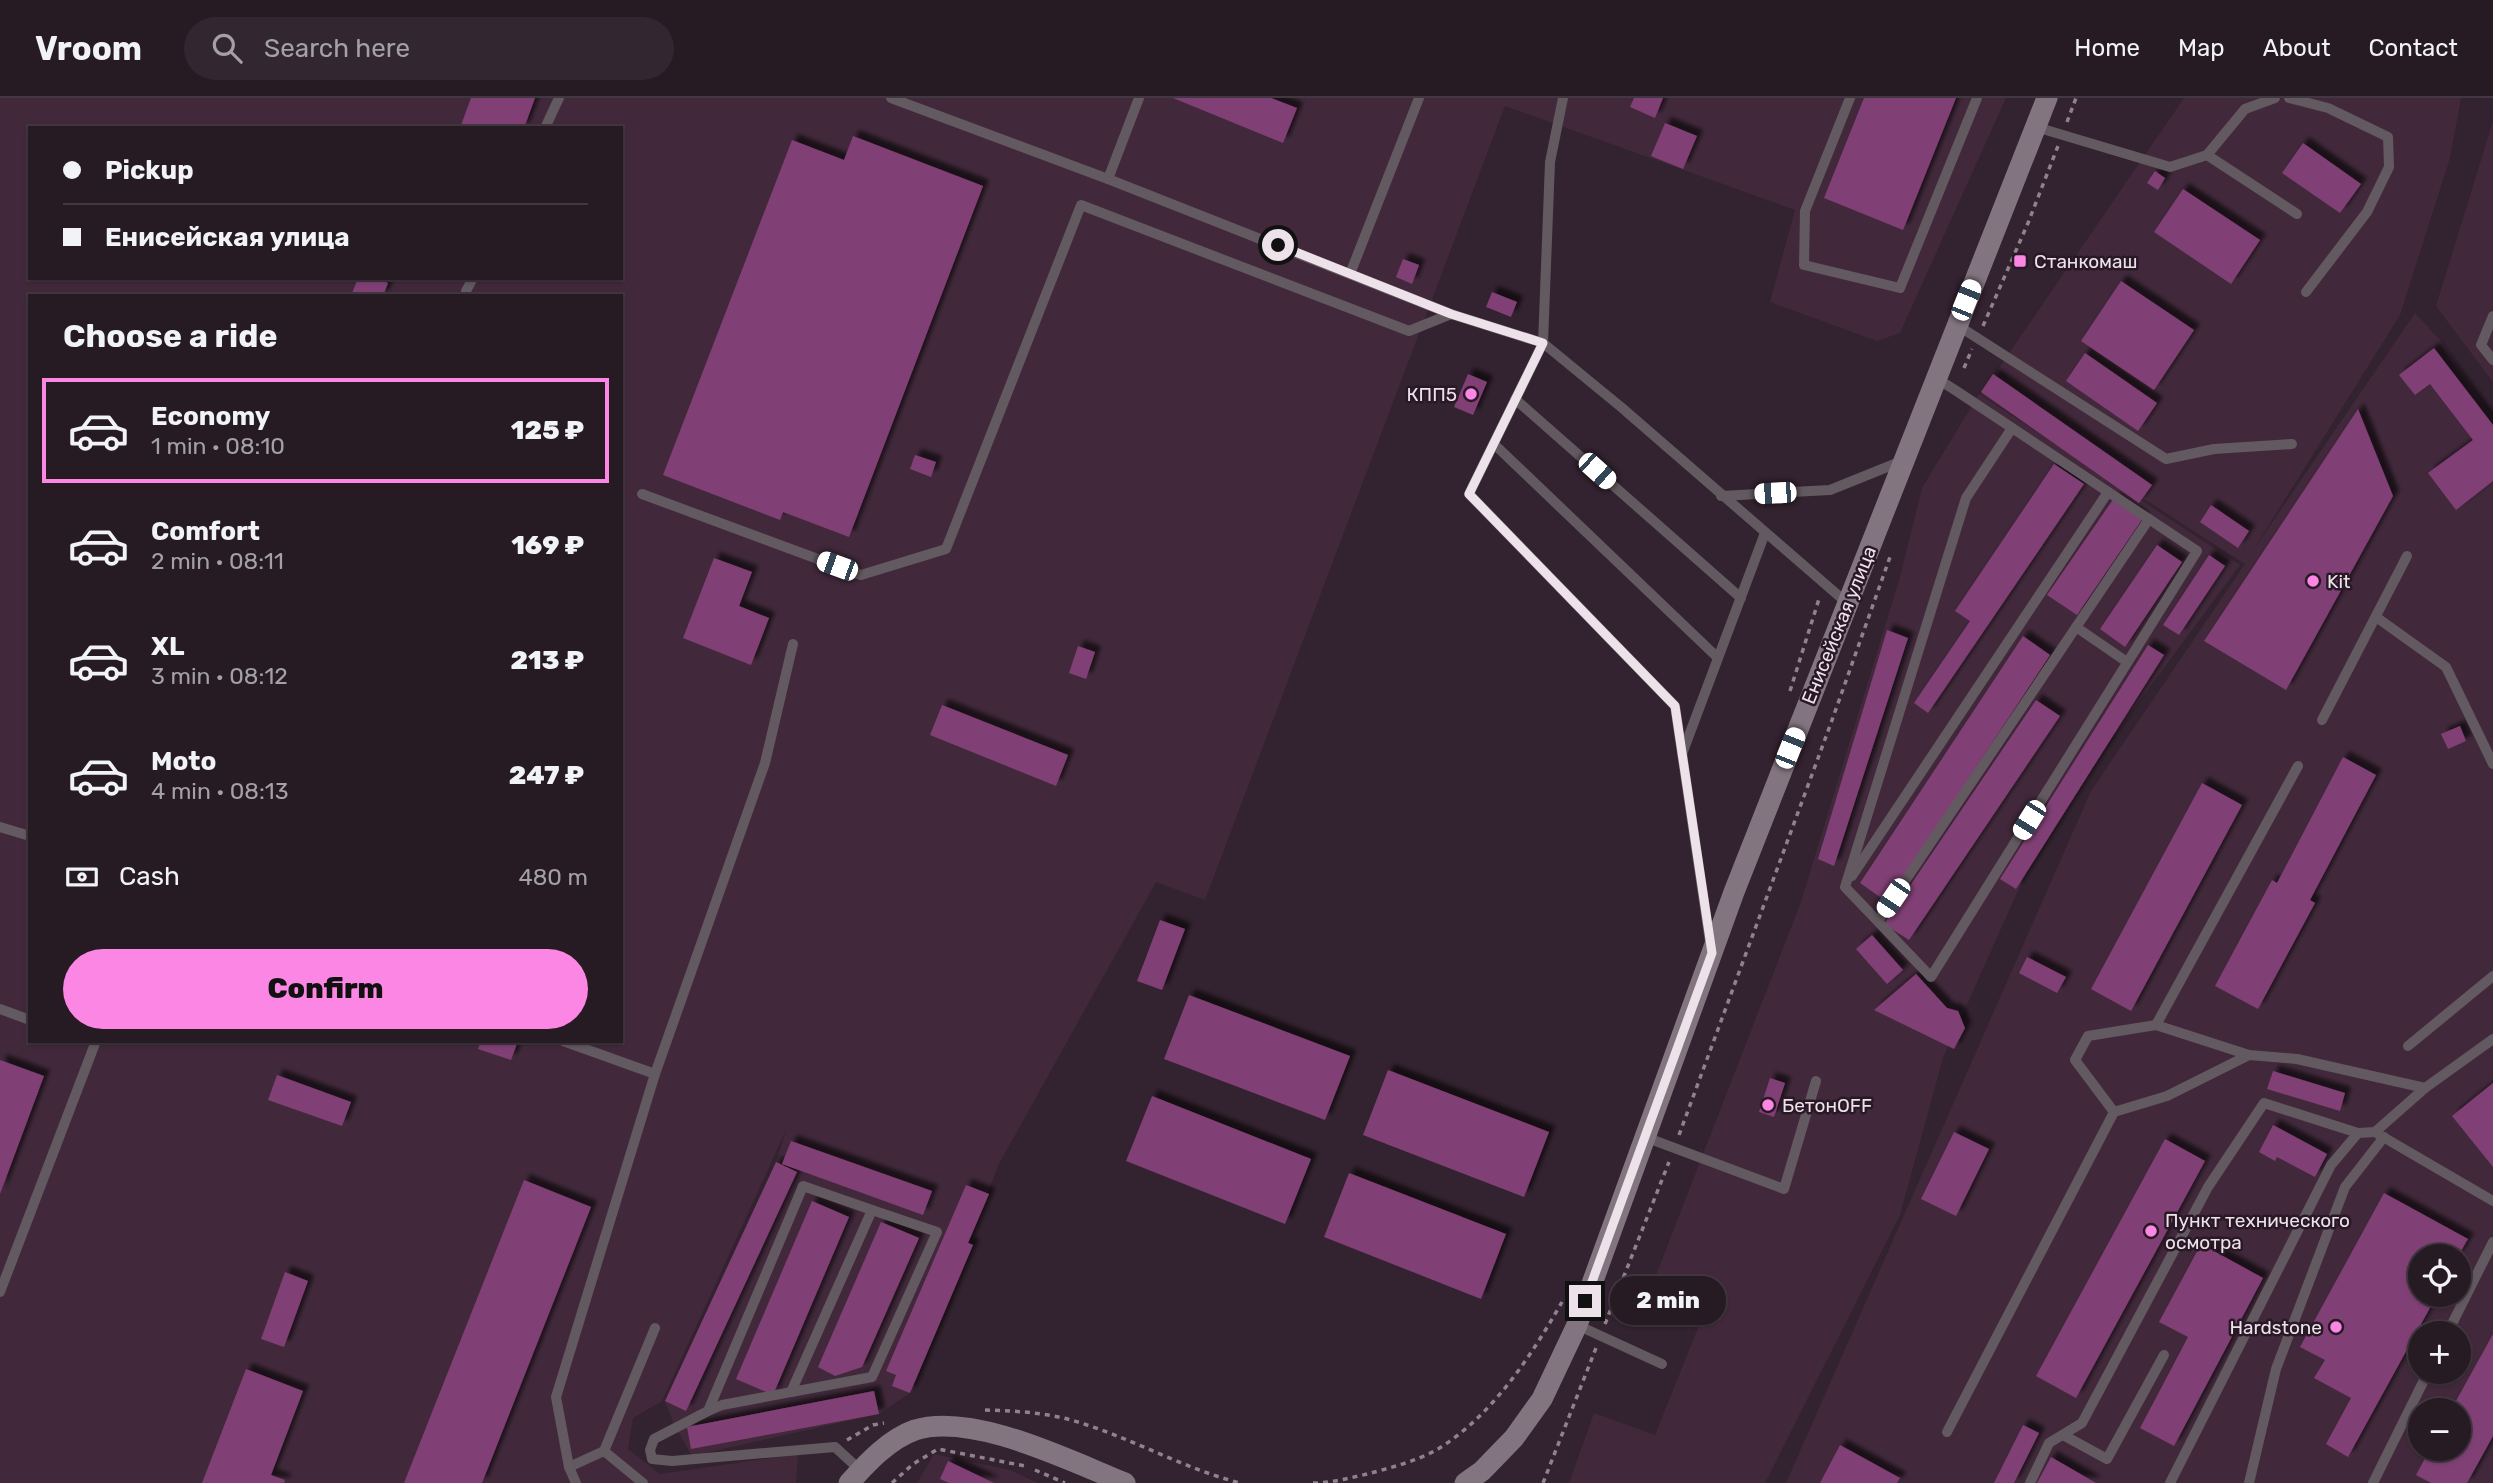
<!DOCTYPE html>
<html lang="en">
<head>
<meta charset="utf-8">
<style>
	body { margin:0; font-family:Rubik,sans-serif; background:#322730; color:#f1f3f6; height:100vh; display:flex; flex-direction:column; font-size:26px; white-space:nowrap }
	* { box-sizing:border-box; margin:0 }
	p { font-size:23px; color:#a4a1a6 }
	.icon { flex:none; width:38px; height:38px; fill:none; stroke:currentColor; stroke-width:2; stroke-linecap:round; stroke-linejoin:round }
	.map { position:relative; flex:1; overflow:hidden }
	.side { position:absolute; left:28px; top:196px; width:595px; height:749px; display:flex; flex-direction:column; background:#261a23; border-radius:0px; box-shadow:0 2px 5px #0004,0 0 0 2px #423841 }
	.side>* { flex:none }
	.hud { position:absolute; left:28px; top:28px; width:595px; height:154px; border-radius:0px; box-shadow:0 2px 5px #0004,0 0 0 2px #423841; display:grid; align-content:center; height:154px; padding:0 35px; background:#261a23 }
	.tools { position:absolute; left:2408px; top:1146px; display:grid; gap:14px }
	.tools a { display:grid; place-items:center; width:63px; height:63px; border-radius:50%; background:#261a23; box-shadow:0 2px 5px #0004,0 0 0 2px #423841; font-size:35px }
	.end { position:absolute; width:32px; height:32px; margin:-16px; border:9px solid #ede1ea; background:#111; box-shadow:0 0 0 4px #111 }
	.from { border-radius:50% }
	.bubble { position:absolute; height:49px; border-radius:24px; background:#261a23; box-shadow:0 2px 5px #0004,0 0 0 2px #423841; font-size:23px; font-weight:800; line-height:49px; text-align:center }
	.car { position:absolute; width:21px; height:42px; margin:-21px -10px; border-radius:9px; box-shadow:0 0 5px 2px #0007; background:linear-gradient(#fff 24%,#345 0 40%,#fff 0 76%,#345 0 86%,#fff 0) }
	.hud b { display:flex; align-items:center; gap:24px; height:66px; font-size:26px }
	.hud b+b { border-top:2px solid #423841 }
	.hud i { width:18px; height:18px; background:#f1f3f6 }
	ul { padding:0; list-style:none }
	li { display:flex; align-items:center; gap:21px; height:105px; margin:0 14px 10px; padding:0 21px; border:4px solid transparent; border-radius:0px }
	li div { flex:1 }
	li b { display:block; font-size:26px }
	li em { font-style:normal; font-weight:800 }
	li.active { border-color:#fc86e4 }
	li>.icon { width:63px; height:63px; stroke-width:1.5 }
	h2 { padding:0 35px; font-size:32px; line-height:84px }
	.pay { display:flex; align-items:center; gap:18px; height:77px; padding:0 35px; font-size:26px }
	.pay p { margin-inline-start:auto }
	.action { display:flex; gap:14px; margin-top:auto; padding:14px 35px }
	.action a { flex:1; height:80px; border-radius:42px; background:#fc86e4; color:#111; font-size:28px; font-weight:800; line-height:80px; text-align:center }
	header { display:flex; align-items:center; gap:42px; box-sizing:border-box; height:98px; padding:0 35px; background:#261a23; border-bottom:2px solid #423841 }
	header strong { font-size:33px }
	nav { display:flex; gap:38px; margin-inline-start:auto; font-size:24px }
	.search { width:490px; height:63px; background:#322730; display:flex; align-items:center; gap:18px; box-sizing:border-box; padding:0 24px; border-radius:38px; color:#a4a1a6; font-size:26px }
	.map>svg:first-child { display:block }
</style>
</head>
<body>
<header>
<strong>Vroom</strong>
<div class="search"><svg class="icon" aria-label="search" viewBox="0 0 24 24"><circle cx="10" cy="10" r="6"/><path d="M15 15l6 6"/></svg>Search here</div>
<nav><a>Home</a><a>Map</a><a>About</a><a>Contact</a></nav>
</header>
<div class="map">
<svg width="2493" height="1385" viewBox="0 0 2493 1385">
	<defs>
		<filter id="shadow"><feDropShadow dx="6" dy="-6" stdDeviation="2" flood-color="#0009"/></filter>
	</defs>
	<rect width="100%" height="100%" fill="#33222f"/>
	<g fill="#41293b" fill-rule="evenodd">
		<path d="M0,0H2006L1900,235L1877,243L1770,204L1795,112L1505,8L1205,802L1156,784L999,1066L968,1144L973,1147L910,1295L879,1316L692,1358L675,1329L665,1303L776,1064L786,1032L662,1303L633,1320L628,1351L660,1376L798,1356L796,1385H0ZM30,30H621V180H30ZM30,198H621V943H30Z"/>
		<path d="M2184,0H2461L2450,60L2400,217L2254,451L2415,215L2440,242L2493,319V1385H1786L2091,693L2245,466L1981,296ZM2420,1158H2459V1197H2420ZM2420,1236H2459V1274H2420ZM2420,1312H2459V1351H2420Z"/>
		<path d="M2493,23V284L2436,208Z"/>
		<path d="M1979,296L2240,467L2047,728L1943,960L1900,1117L1765,1385H1569L1594,1315L1655,1337L1706,1210L1651,1190L1801,804L1900,479L1922,390Z"/>
		<path d="M934,1356L1010,1372L1038,1385H917Z"/>
	</g>
	<g fill="#813f74" filter="url(#shadow)">
		<path d="M471,0H535L524,30H460Z"/>
		<path d="M1173,0H1271L1297,10L1283,45Z"/>
		<path d="M1634,0H1663L1655,20L1630,9Z"/>
		<path d="M1864,0H1956L1903,132L1824,100Z"/>
		<path d="M1665,25L1697,38L1683,71L1651,58Z"/>
		<path d="M853,38L983,88L849,439L783,414L780,422L663,377L792,42L844,62Z"/>
		<path d="M2303,45L2361,86L2340,115L2282,75Z"/>
		<path d="M2155,73L2165,80L2158,92L2147,85Z"/>
		<path d="M2183,91L2260,142L2231,186L2154,134Z"/>
		<path d="M1403,161L1419,167L1412,186L1396,179Z"/>
		<path d="M358,180H376L388,185L383,198H351Z"/>
		<path d="M2121,183L2194,232L2154,292L2081,243Z"/>
		<path d="M1492,194L1517,204L1511,219L1486,209Z"/>
		<path d="M2434,250L2493,327V383L2456,412L2428,375L2473,342L2430,286L2415,297L2399,277Z"/>
		<path d="M2085,255L2157,305L2138,333L2066,283Z"/>
		<path d="M1468,276L1487,284L1473,317L1454,309Z"/>
		<path d="M1993,276L2152,387L2139,405L1981,294Z"/>
		<path d="M2358,311L2393,398L2286,592L2204,543Z"/>
		<path d="M915,357L936,364L931,379L910,371Z"/>
		<path d="M2054,366L2084,386L1928,615L1914,605L1970,523L1955,513Z"/>
		<path d="M2114,400L2143,420L2077,517L2047,497Z"/>
		<path d="M2211,407L2249,433L2238,450L2200,424Z"/>
		<path d="M2157,447L2182,464L2125,549L2100,531Z"/>
		<path d="M2209,457L2225,468L2179,537L2163,527Z"/>
		<path d="M714,460L752,474L739,508L769,520L751,567L683,540Z"/>
		<path d="M1887,532L1908,540L1834,768L1818,761Z"/>
		<path d="M2023,538L2050,557L1887,804L1860,785Z"/>
		<path d="M2148,547L2164,557L2016,791L2000,781Z"/>
		<path d="M1078,548L1095,554L1086,581L1069,575Z"/>
		<path d="M2036,602L2060,618L1909,842L1884,826Z"/>
		<path d="M942,607L1068,657L1056,688L930,637Z"/>
		<path d="M2460,628L2466,643L2448,651L2441,636Z"/>
		<path d="M2343,659L2376,677L2310,802L2315,805L2258,911L2215,888L2272,782L2277,785Z"/>
		<path d="M2202,685L2242,707L2131,913L2091,891Z"/>
		<path d="M1160,822L1185,831L1162,892L1137,883Z"/>
		<path d="M1872,837L1903,872L1887,886L1856,851Z"/>
		<path d="M2027,859L2066,879L2057,895L2019,875Z"/>
		<path d="M1916,876L1947,910L1958,913L1965,930L1954,951L1874,912Z"/>
		<path d="M1189,897L1350,958L1325,1022L1164,961Z"/>
		<path d="M481,943H518L511,962L478,951Z"/>
		<path d="M0,962L44,978L0,1096Z"/>
		<path d="M1388,972L1549,1034L1524,1099L1363,1037Z"/>
		<path d="M2273,973L2345,995L2340,1013L2267,991Z"/>
		<path d="M277,977L351,1004L342,1028L268,1002Z"/>
		<path d="M1770,980L1785,985L1774,1019L1759,1014Z"/>
		<path d="M2493,985V1069L2452,1018Z"/>
		<path d="M1152,998L1311,1061L1285,1126L1126,1063Z"/>
		<path d="M2273,1027L2327,1056L2315,1079L2277,1059L2275,1063L2259,1054Z"/>
		<path d="M1954,1034L1989,1051L1956,1118L1921,1101Z"/>
		<path d="M2165,1041L2205,1063L2076,1300L2036,1278Z"/>
		<path d="M791,1043L932,1093L923,1117L782,1066Z"/>
		<path d="M776,1064L797,1074L686,1313L665,1303Z"/>
		<path d="M1349,1075L1506,1136L1481,1201L1324,1139Z"/>
		<path d="M524,1082L591,1109L482,1385H404Z"/>
		<path d="M966,1087L989,1096L968,1145L973,1147L910,1295L892,1288L896,1277L886,1273Z"/>
		<path d="M2384,1095L2468,1141L2458,1158H2420V1197H2437L2348,1359L2326,1346L2351,1300L2314,1280L2325,1262L2300,1249Z"/>
		<path d="M812,1103L849,1119L773,1297L736,1281Z"/>
		<path d="M881,1124L919,1140L862,1269L835,1278L818,1269Z"/>
		<path d="M2201,1146L2263,1180L2174,1348L2140,1330L2188,1239L2159,1224Z"/>
		<path d="M285,1174L308,1183L284,1249L261,1241Z"/>
		<path d="M2493,1236V1338L2467,1385H2431L2416,1377L2430,1351H2459V1312H2451Z"/>
		<path d="M246,1271L303,1293L271,1377L285,1382L284,1385H202Z"/>
		<path d="M874,1293L879,1316L691,1351L687,1329Z"/>
		<path d="M2023,1327L2039,1335L2014,1385H1994Z"/>
		<path d="M1840,1347L1900,1380L1897,1385H1820Z"/>
		<path d="M2051,1359L2096,1385H2037Z"/>
		<path d="M948,1363L994,1385H949L940,1381Z"/>
	</g>
	<g fill="none" stroke-linecap="round" stroke-linejoin="round">
		<g stroke="#90818c" stroke-width="3.5" stroke-dasharray="5 5" stroke-linecap="butt">
			<path d="M2067,24L2076,0"/>
			<path d="M1983,228L2028,125L2058,48"/>
			<path d="M1964,270L1972,251"/>
			<path d="M1790,593L1819,501"/>
			<path d="M1679,1037L1831,625L1890,459"/>
			<path d="M1605,1226L1669,1064"/>
			<path d="M985,1312C1020,1313 1054,1315 1087,1327C1139,1344 1186,1371 1240,1385"/>
			<path d="M847,1342L873,1327L884,1325"/>
			<path d="M1035,1372L1065,1385"/>
			<path d="M892,1385L913,1366L938,1351L1025,1368"/>
			<path d="M1313,1385C1332,1385 1349,1380 1367,1376C1390,1370 1417,1363 1438,1351C1493,1317 1531,1258 1562,1204"/>
			<path d="M1543,1385L1596,1250"/>
		</g>
		<g stroke="#635960" stroke-width="10">
			<path d="M891,0L1108,81L1451,216L1543,245L1621,309L1847,505"/>
			<path d="M1563,0L1550,64L1543,245L1469,396L1675,608L1710,844"/>
			<path d="M1850,0L1805,113L1804,167L1900,190L1977,0"/>
			<path d="M2289,0L2328,10L2388,39L2389,69L2367,114L2306,194"/>
			<path d="M2036,29L2170,69L2207,57L2245,11L2275,0"/>
			<path d="M545,30L559,0"/>
			<path d="M2207,57L2297,116"/>
			<path d="M1108,81L1139,0"/>
			<path d="M1350,176L1419,0"/>
			<path d="M466,193L473,180"/>
			<path d="M2493,218L2481,247L2493,262"/>
			<path d="M1957,227L2166,361L2214,351L2292,346"/>
			<path d="M1936,280L1955,292L2197,453L1931,879L1845,789L1966,400L2012,330"/>
			<path d="M1515,301L1741,500"/>
			<path d="M1494,346L1718,560"/>
			<path d="M642,396L861,477L946,451L1081,107L1409,233L1451,216"/>
			<path d="M1721,398L1830,392L1902,363"/>
			<path d="M2376,519L2446,569L2493,666"/>
			<path d="M2076,529L2127,564"/>
			<path d="M2322,622L2407,458"/>
			<path d="M1682,656L1765,435"/>
			<path d="M0,729L30,738"/>
			<path d="M1852,778L2108,394"/>
			<path d="M1878,823L2149,421"/>
			<path d="M0,911L30,922"/>
			<path d="M2156,927L2298,668"/>
			<path d="M563,943L655,976"/>
			<path d="M2408,948L2493,878"/>
			<path d="M2114,1014L2167,998L2249,957"/>
			<path d="M2378,1036L2493,1103"/>
			<path d="M1645,1039L1784,1091L1816,983"/>
			<path d="M0,1194L96,943"/>
			<path d="M1577,1227L1662,1266"/>
			<path d="M2447,1236L2493,1144"/>
			<path d="M791,1294L872,1112L803,1088L708,1313L654,1341L650,1352L652,1361L672,1363L835,1349L860,1372"/>
			<path d="M708,1313L722,1307L872,1279L937,1134L872,1112"/>
			<path d="M1947,1334L2114,1014L2075,962L2088,938L2156,927L2249,957L2297,961L2425,990"/>
			<path d="M2063,1337L2107,1361L2164,1257"/>
			<path d="M569,1369L604,1353"/>
			<path d="M576,1385L569,1369L556,1299L655,976L765,665L793,546"/>
			<path d="M643,1385L604,1353L655,1230"/>
			<path d="M2030,1385L2049,1345L2082,1325L2208,1089L2264,1005L2358,1035"/>
			<path d="M2170,1385L2331,1067L2358,1035L2375,1034L2425,990L2493,941"/>
			<path d="M2249,1385L2276,1271L2345,1089L2384,1039"/>
			<path d="M2373,1385L2428,1274"/>
		</g>
		<g stroke="#83757f" stroke-width="21">
			<path d="M849,1385C867,1365 889,1341 915,1332C973,1314 1070,1363 1125,1385"/>
			<path d="M1465,1385L1482,1373L1514,1340L1542,1301L1577,1227L1734,794L2047,0"/>
		</g>
	</g>
	<g fill="none" stroke-linecap="round" stroke-linejoin="round">
		<path stroke="#ede1ea" stroke-width="9" d="M1278,147L1451,216L1543,245L1469,396L1675,608L1712,855L1585,1203"/>
	</g>
	<g fill="#fc86e4" stroke="#291825" stroke-width="2.5">
		<rect x="2013" y="156" width="14" height="14" rx="3.5"/>
		<circle cx="1471" cy="296" r="7"/>
		<circle cx="2313" cy="483" r="7"/>
		<circle cx="1768" cy="1007" r="7"/>
		<circle cx="2151" cy="1133" r="7"/>
		<circle cx="2336" cy="1229" r="7"/>
	</g>
	<g text-anchor="middle" dominant-baseline="central" stroke-width="5" stroke-linejoin="round" paint-order="stroke">
		<g font-size="19" fill="#ede1ea" stroke="#291825" text-anchor="start">
			<text x="2034" y="163">Станкомаш</text>
			<text x="1457" y="296" text-anchor="end">КПП5</text>
			<text x="2327" y="483">Kit</text>
			<text x="1782" y="1007">БетонOFF</text>
			<text x="2165" y="1122">Пункт технического<tspan x="2165" dy="22">осмотра</tspan></text>
			<text x="2322" y="1229" text-anchor="end">Hardstone</text>
		</g>
		<g font-size="19" fill="#ede1ea" stroke="#291825">
			<text transform="translate(1839 527) rotate(-68)">Енисейская улица</text>
		</g>
	</g>
</svg>
<div class="tools">
<a><svg class="icon" aria-label="locate" viewBox="0 0 24 24"><circle cx="12" cy="12" r="6"/><path d="M12 2v4M12 18v4M2 12h4M18 12h4"/></svg></a>
<a>+</a>
<a>−</a>
</div>
<i class="end from" style="left:1278px;top:147px"></i>
<i class="end" style="left:1585px;top:1203px"></i>
<div class="bubble" style="left:1610px;top:1178px;width:116px">2 min</div>
<i class="car" style="left:1966px;top:202px;rotate:22deg"></i>
<i class="car" style="left:1597px;top:373px;rotate:132deg"></i>
<i class="car" style="left:1775px;top:395px;rotate:267deg"></i>
<i class="car" style="left:837px;top:468px;rotate:290deg"></i>
<i class="car" style="left:1790px;top:650px;rotate:22deg"></i>
<i class="car" style="left:2029px;top:722px;rotate:212deg"></i>
<i class="car" style="left:1893px;top:800px;rotate:214deg"></i>
<div class="hud">
<b><i class="from"></i>Pickup</b>
<b><i></i>Енисейская улица</b>
</div>
<section class="side">
<h2>Choose a ride</h2>
<ul>
<li class="active"><svg class="icon" aria-label="car" viewBox="0 0 24 24"><path d="M5 17H2v-5l4-1 3-4h7l3 4 3 1v5h-3M9 17h6M6 11h13"/><circle cx="7" cy="17" r="2"/><circle cx="17" cy="17" r="2"/></svg><div><b>Economy</b><p>1 min · 08:10</p></div><em>125 ₽</em></li>
<li><svg class="icon" aria-label="car" viewBox="0 0 24 24"><path d="M5 17H2v-5l4-1 3-4h7l3 4 3 1v5h-3M9 17h6M6 11h13"/><circle cx="7" cy="17" r="2"/><circle cx="17" cy="17" r="2"/></svg><div><b>Comfort</b><p>2 min · 08:11</p></div><em>169 ₽</em></li>
<li><svg class="icon" aria-label="car" viewBox="0 0 24 24"><path d="M5 17H2v-5l4-1 3-4h7l3 4 3 1v5h-3M9 17h6M6 11h13"/><circle cx="7" cy="17" r="2"/><circle cx="17" cy="17" r="2"/></svg><div><b>XL</b><p>3 min · 08:12</p></div><em>213 ₽</em></li>
<li><svg class="icon" aria-label="car" viewBox="0 0 24 24"><path d="M5 17H2v-5l4-1 3-4h7l3 4 3 1v5h-3M9 17h6M6 11h13"/><circle cx="7" cy="17" r="2"/><circle cx="17" cy="17" r="2"/></svg><div><b>Moto</b><p>4 min · 08:13</p></div><em>247 ₽</em></li>
</ul>
<div class="pay"><svg class="icon" aria-label="cash" viewBox="0 0 24 24"><path d="M3 7h18v10H3z"/><circle cx="12" cy="12" r="2"/></svg>Cash<p>480 m</p></div>
<div class="action"><a>Confirm</a></div>
</section>
</div>
</body>
</html>
